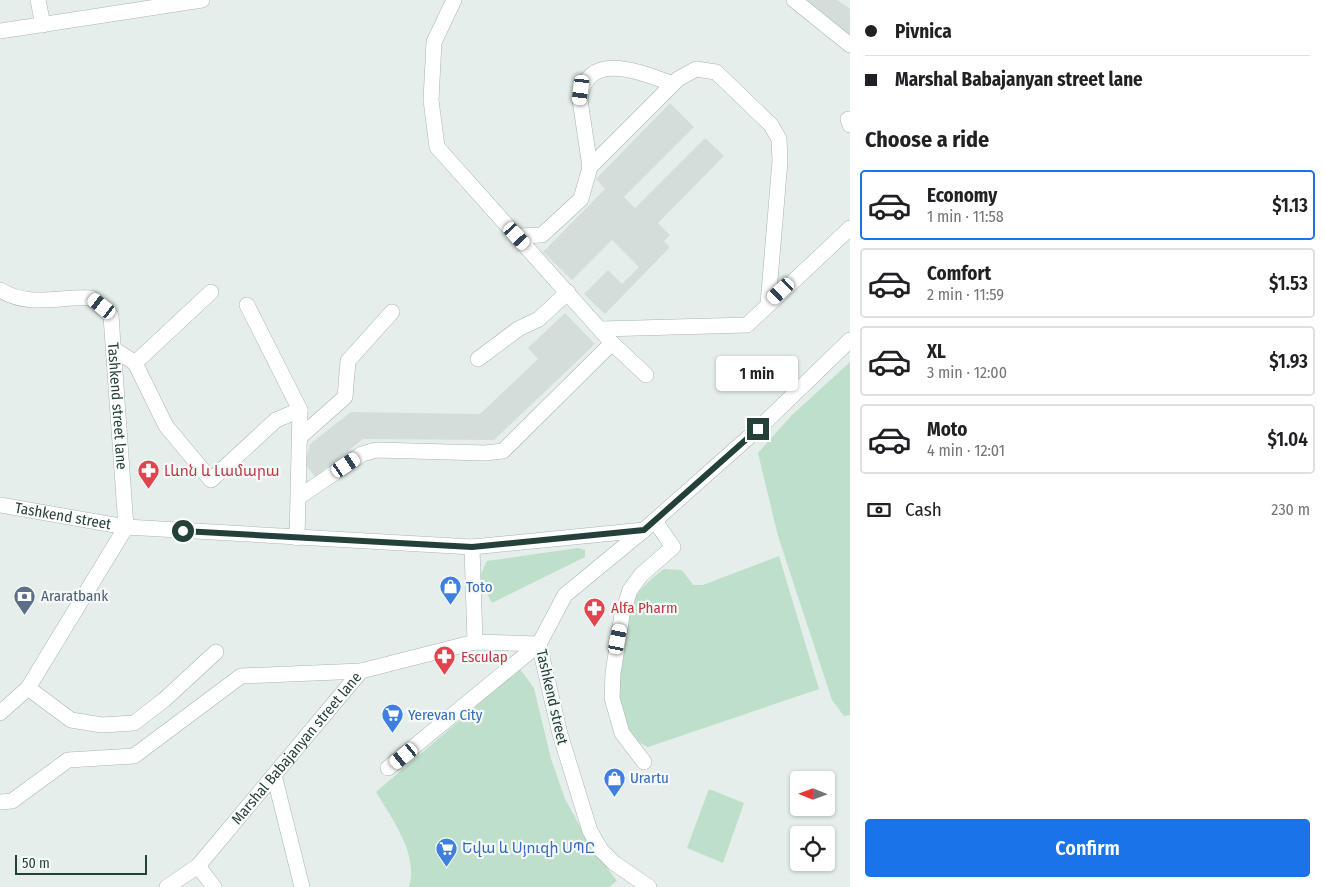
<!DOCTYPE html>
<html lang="en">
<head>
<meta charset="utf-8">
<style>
	body { margin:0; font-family:"Fira Sans Condensed","Noto Sans Armenian",sans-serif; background:#f2f2f2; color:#202124; height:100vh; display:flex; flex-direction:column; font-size:19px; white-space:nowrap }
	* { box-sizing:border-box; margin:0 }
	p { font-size:16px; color:#757577 }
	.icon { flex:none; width:28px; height:28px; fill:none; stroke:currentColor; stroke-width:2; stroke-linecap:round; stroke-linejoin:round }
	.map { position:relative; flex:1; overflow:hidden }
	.side { display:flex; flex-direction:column; background:#fff; width:475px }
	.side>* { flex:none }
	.banner { display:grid; align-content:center; height:110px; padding:0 15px; background:#fff }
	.needle { width:32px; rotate:271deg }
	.fabs { position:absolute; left:790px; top:771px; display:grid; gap:10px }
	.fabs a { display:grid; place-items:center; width:45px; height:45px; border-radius:5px; background:#fff; box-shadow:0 1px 4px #0004; font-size:25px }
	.scale { position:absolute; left:15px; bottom:12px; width:132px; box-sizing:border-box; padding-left:5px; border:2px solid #23403b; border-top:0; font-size:14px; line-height:18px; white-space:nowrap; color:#23403b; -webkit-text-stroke:4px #f5faf8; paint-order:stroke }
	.end { position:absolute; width:22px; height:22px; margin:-11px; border:6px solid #23403b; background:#fff; box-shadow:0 0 0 2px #fff }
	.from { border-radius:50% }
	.bubble { position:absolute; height:35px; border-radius:5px; background:#fff; box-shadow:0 1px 4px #0004; font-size:16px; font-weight:600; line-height:35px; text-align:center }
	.car { position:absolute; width:15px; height:30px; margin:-15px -8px; border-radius:6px; box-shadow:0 0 4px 1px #0007; background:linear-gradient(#fff 24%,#345 0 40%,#fff 0 76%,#345 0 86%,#fff 0) }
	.banner b { display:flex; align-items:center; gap:18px; height:48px; font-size:19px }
	.banner b+b { border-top:1px solid #e0e0e0 }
	.banner i { width:12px; height:12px; background:#202124 }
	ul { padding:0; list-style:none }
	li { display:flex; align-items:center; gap:15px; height:70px; margin:0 10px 8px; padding:0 5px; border:2px solid #e0e0e0; border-radius:5px }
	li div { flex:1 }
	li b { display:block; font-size:19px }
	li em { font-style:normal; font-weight:600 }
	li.active { border-color:#1a73e8 }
	li>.icon { width:45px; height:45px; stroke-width:1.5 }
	h2 { padding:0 15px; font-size:22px; line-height:60px }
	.pay { display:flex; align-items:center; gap:12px; height:55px; padding:0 15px; font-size:19px }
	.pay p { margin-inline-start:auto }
	.primary-button { display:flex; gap:10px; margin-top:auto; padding:10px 15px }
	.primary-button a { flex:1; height:58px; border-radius:5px; background:#1a73e8; color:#fff; font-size:20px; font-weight:600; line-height:58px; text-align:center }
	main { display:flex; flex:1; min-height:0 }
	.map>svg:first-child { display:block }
</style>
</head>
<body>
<main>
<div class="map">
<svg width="850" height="887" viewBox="0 0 850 887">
	<rect width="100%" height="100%" fill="#e5eeeb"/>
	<g fill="#d3deda">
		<path d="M806,0H837L850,9V36Z"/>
		<path d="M670,103L694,127L624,197L635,208L705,138L724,156L658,223L670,235L664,241L670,247L605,314L584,294L608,270L622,284L639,267L612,240L572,280L543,252L605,189L596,179Z"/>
		<path d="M565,313L595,344L494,440L363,439L315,477L305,464L310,444L351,412L480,414L538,359L528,348Z"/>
	</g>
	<g fill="#bedfca">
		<path d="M850,362V715L844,716L832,700L778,536L758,453L791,416Z"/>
		<path d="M578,548L585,550V557L492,603L479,578L487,561Z"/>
		<path d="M779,556L819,689L648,747C639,743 633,739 628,730C611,702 621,623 637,595C643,585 655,576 664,569L682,570L693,585H703Z"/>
		<path d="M520,669L534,688L551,759L565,799L592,848L617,881L609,887H409C419,854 392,819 376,792Z"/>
		<path d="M709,789L744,803L723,863L687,848Z"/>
	</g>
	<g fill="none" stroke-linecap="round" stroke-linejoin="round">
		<defs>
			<g id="minor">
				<path d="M38,0L43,25"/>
				<path d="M454,0L434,42L431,100L437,147L612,343L646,375"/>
				<path d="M794,0L850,45"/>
				<path d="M0,31L202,0"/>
				<path d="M848,119L850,125"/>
				<path d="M590,167L580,100C586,48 642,73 673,84"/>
				<path d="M517,236L542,235L581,199L590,167L678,79L696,69L716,72L771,125L779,139L780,161L768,304"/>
				<path id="s1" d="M0,290C30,308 59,296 91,298L111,316L126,527"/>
				<path d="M247,305L300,410L297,538"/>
				<path d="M601,329L747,325L850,228"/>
				<path d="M114,349L135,363L166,426L211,480L276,420L300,410"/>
				<path d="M478,359L518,329L539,319L568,292"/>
				<path d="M135,363L211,292"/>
				<path d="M300,437L345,397L348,361L392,312"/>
				<path d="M299,497L362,454L376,450L485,453L503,451L612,343"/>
				<path id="s2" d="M0,505L126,527L472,547L644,530"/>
				<path d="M472,547L475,642"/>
				<path d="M28,688L71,720L102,725L134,723L164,700L216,652"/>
				<path d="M0,713L28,688L126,527"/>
				<path d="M644,762L622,733L612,698L613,673L622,615L630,590L641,575L673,547L655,521"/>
				<path d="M388,768L539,644"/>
				<path d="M274,775L302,887"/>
				<path d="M0,802L12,801L68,760L134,756L241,676L361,671"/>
				<path d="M198,866L214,887"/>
				<path id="s3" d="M167,887L198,866L361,671L475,642L539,644"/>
				<path d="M649,887L614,863L601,850L590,831L560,734L539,644L565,595L644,530L758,429L850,340"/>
			</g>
		</defs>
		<use href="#minor" stroke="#a7b6b3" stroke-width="16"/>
		<use href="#minor" stroke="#fff" stroke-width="15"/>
	</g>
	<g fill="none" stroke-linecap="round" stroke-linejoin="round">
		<path stroke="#23403b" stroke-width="6" d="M183,531L472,547L644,530L758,429"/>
	</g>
	<defs>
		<symbol id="pharmacy-pin" viewBox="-11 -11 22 30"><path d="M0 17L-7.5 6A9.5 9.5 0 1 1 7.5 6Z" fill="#e0444e" stroke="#f5faf8"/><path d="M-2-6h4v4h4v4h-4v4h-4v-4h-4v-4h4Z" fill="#fff"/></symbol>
		<symbol id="shop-pin" viewBox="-11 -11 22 30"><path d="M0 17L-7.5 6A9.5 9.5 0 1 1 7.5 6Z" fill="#3f7fe0" stroke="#f5faf8"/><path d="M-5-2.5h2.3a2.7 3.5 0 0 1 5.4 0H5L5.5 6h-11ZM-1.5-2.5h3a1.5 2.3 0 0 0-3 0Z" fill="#fff"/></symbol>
		<symbol id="bank-pin" viewBox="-11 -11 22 30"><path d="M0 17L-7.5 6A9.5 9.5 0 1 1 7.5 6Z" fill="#5c6f8a" stroke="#f5faf8"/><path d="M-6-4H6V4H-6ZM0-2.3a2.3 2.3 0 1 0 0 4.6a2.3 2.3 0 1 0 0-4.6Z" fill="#fff"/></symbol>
		<symbol id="supermarket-pin" viewBox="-11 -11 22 30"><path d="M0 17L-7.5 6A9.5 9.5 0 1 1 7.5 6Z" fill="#3f7fe0" stroke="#f5faf8"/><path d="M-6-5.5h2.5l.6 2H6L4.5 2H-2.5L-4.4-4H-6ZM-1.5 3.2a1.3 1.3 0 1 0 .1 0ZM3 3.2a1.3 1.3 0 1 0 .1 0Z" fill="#fff"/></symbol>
	</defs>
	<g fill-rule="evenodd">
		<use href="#pharmacy-pin" x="136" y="458" width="25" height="34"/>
		<use href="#shop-pin" x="438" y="574" width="25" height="34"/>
		<use href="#bank-pin" x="12" y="584" width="25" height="34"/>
		<use href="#pharmacy-pin" x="582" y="596" width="25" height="34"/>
		<use href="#pharmacy-pin" x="432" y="644" width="25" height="34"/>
		<use href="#supermarket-pin" x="380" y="702" width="25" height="34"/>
		<use href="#shop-pin" x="602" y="766" width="25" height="34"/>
		<use href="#supermarket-pin" x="434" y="836" width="25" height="34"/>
	</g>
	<g text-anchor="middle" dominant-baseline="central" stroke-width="4.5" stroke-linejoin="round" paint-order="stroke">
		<g font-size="15" fill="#23403b" stroke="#f5faf8">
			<text stroke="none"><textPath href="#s1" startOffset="210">Tashkend street lane</textPath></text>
			<text stroke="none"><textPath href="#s2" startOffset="64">Tashkend street</textPath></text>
			<text transform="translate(552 697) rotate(77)">Tashkend street</text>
			<text stroke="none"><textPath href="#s3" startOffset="191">Marshal Babajanyan street lane</textPath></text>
		</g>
		<g font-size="15" fill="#be3a42" stroke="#f5faf8" text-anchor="start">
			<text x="164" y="471">Լևոն և Լամարա</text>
			<text x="611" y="608">Alfa Pharm</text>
			<text x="461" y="657">Esculap</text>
		</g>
		<g font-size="15" fill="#366cbe" stroke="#f5faf8" text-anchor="start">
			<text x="466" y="587">Toto</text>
			<text x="408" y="715">Yerevan City</text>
			<text x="630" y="778">Urartu</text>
			<text x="462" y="848">Եվա և Սյուզի ՍՊԸ</text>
		</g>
		<g font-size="15" fill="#4e5e75" stroke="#f5faf8" text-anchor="start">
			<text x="41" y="596">Araratbank</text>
		</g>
	</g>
</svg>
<div class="fabs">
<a><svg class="needle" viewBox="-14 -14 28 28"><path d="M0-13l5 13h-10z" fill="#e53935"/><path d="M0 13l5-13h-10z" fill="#757577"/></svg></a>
<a><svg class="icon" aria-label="locate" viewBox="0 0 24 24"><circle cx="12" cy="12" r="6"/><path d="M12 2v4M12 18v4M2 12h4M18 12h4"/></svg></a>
</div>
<div class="scale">50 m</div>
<i class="end from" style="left:183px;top:531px"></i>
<i class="end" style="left:758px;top:429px"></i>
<div class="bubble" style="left:716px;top:356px;width:82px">1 min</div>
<i class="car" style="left:581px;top:90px;rotate:187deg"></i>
<i class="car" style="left:517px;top:236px;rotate:138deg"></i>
<i class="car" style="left:781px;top:291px;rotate:227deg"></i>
<i class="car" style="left:102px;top:306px;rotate:308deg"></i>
<i class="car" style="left:346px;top:465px;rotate:56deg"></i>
<i class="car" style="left:618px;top:639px;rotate:11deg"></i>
<i class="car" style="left:404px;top:756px;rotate:231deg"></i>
</div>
<section class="side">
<div class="banner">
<b><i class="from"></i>Pivnica</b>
<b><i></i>Marshal Babajanyan street lane</b>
</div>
<h2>Choose a ride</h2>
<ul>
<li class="active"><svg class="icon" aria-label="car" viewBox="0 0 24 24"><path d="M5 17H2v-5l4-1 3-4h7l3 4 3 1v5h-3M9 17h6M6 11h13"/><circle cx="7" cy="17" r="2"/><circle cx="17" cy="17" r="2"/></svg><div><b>Economy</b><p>1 min · 11:58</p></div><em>$1.13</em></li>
<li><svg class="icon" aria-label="car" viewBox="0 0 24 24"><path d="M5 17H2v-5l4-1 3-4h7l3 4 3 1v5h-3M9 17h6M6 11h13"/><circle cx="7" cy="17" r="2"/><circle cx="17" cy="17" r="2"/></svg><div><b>Comfort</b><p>2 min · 11:59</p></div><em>$1.53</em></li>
<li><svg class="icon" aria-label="car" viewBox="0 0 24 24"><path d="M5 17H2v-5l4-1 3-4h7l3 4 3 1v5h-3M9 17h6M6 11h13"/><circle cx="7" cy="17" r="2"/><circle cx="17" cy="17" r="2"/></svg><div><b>XL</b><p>3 min · 12:00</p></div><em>$1.93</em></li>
<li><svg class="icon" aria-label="car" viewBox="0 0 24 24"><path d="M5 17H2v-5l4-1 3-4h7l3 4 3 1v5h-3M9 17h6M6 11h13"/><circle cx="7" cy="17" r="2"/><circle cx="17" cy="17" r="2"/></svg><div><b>Moto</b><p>4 min · 12:01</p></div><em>$1.04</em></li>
</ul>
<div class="pay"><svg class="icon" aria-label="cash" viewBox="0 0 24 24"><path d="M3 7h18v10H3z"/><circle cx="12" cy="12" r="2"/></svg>Cash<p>230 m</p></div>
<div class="primary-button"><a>Confirm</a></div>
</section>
</main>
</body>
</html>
